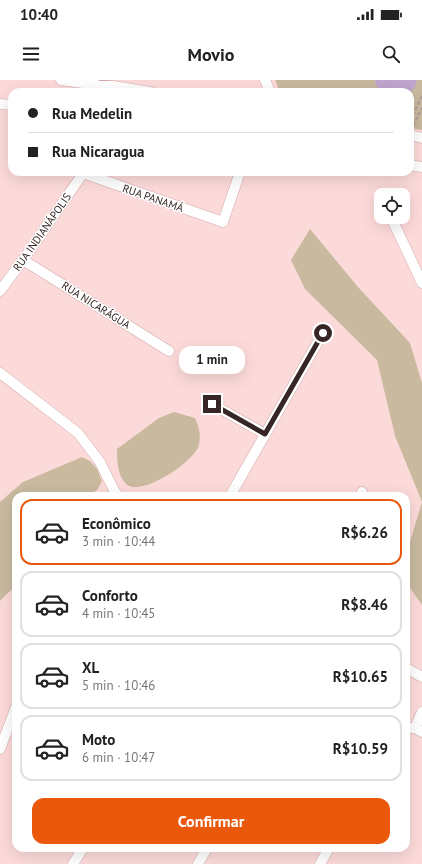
<!DOCTYPE html>
<html lang="pt">
<head>
<meta charset="utf-8">
<style>
	body { margin:0; font-family:"PT Sans",sans-serif; background:#f2f2f2; color:#222; height:100vh; display:flex; flex-direction:column; font-size:15px; white-space:nowrap }
	* { box-sizing:border-box; margin:0 }
	p { font-size:13px; color:#767676 }
	.icon { flex:none; width:22px; height:22px; fill:none; stroke:currentColor; stroke-width:2; stroke-linecap:round; stroke-linejoin:round }
	.map { position:relative; flex:1; overflow:hidden }
	.panel { position:absolute; left:12px; top:412px; width:398px; height:360px; display:flex; flex-direction:column; background:#fff; border-radius:12px; box-shadow:0 4px 16px #0002 }
	.panel>* { flex:none }
	.banner { position:absolute; left:8px; top:8px; width:406px; height:88px; border-radius:12px; box-shadow:0 4px 16px #0002; display:grid; align-content:center; height:88px; padding:0 20px; background:#fff }
	.buttons { position:absolute; left:374px; top:108px; display:grid; gap:8px }
	.buttons a { display:grid; place-items:center; width:36px; height:36px; border-radius:8px; background:#fff; box-shadow:0 4px 16px #0002; font-size:20px }
	.end { position:absolute; width:18px; height:18px; margin:-9px; border:5px solid #362626; background:#fff; box-shadow:0 0 0 2px #fff }
	.from { border-radius:50% }
	.bubble { position:absolute; height:28px; border-radius:12px; background:#fff; box-shadow:0 4px 16px #0002; font-size:13px; font-weight:700; line-height:28px; text-align:center }
	.banner b { display:flex; align-items:center; gap:14px; height:38px; font-size:15px }
	.banner b+b { border-top:1px solid #e0e0e0 }
	.banner i { width:10px; height:10px; background:#222 }
	ul { padding:7px 0 0; list-style:none }
	li { display:flex; align-items:center; gap:12px; height:66px; margin:0 8px 6px; padding:0 12px; border:2px solid #e0e0e0; border-radius:12px }
	li div { flex:1 }
	li b { display:block; font-size:15px }
	li em { font-style:normal; font-weight:700 }
	li.current { border-color:#ea580c }
	li>.icon { width:36px; height:36px; stroke-width:1.5 }
	.action { display:flex; gap:8px; margin-top:auto; padding:8px 20px }
	.action a { flex:1; height:46px; border-radius:12px; background:#ea580c; color:#fff; font-size:16px; font-weight:700; line-height:46px; text-align:center }
	.status { display:flex; justify-content:space-between; align-items:center; height:28px; padding:0 20px; background:#fff; direction:ltr }
	.status svg { height:11px; fill:currentColor }
	header { display:flex; justify-content:space-between; align-items:center; height:52px; padding:0 20px; background:#fff; font-size:18px; font-weight:700 }
	.map>svg:first-child { display:block }
</style>
</head>
<body>
<div class="status"><b>10:40</b><svg viewBox="0 0 49 12"><path d="M0 12V9h3v3zM5 12V6h3v6zM10 12V3h3v9zM15 12V0h3v12zM26 1h20v11H26zM47 4h2v5h-2z"/></svg></div>
<header><svg class="icon" aria-label="menu" viewBox="0 0 24 24"><path d="M4 6h16M4 12h16M4 18h16"/></svg>Movio<svg class="icon" aria-label="search" viewBox="0 0 24 24"><circle cx="10" cy="10" r="6"/><path d="M15 15l6 6"/></svg></header>
<div class="map">
<svg width="422" height="784" viewBox="0 0 422 784">
	<rect width="100%" height="100%" fill="#fcdad9"/>
	<g fill="#c9ba9f">
		<path d="M275,0H422V50L410,48V12H280Z"/>
		<path d="M310,149L358,207L410,263L422,303V525L406,502V475L422,422L395,356L377,280L305,209L291,180Z"/>
		<path d="M174,332L195,338C199,347 201,354 199,365C195,381 141,418 126,404C117,395 117,380 117,369L159,338Z"/>
		<path d="M82,377L90,381L97,389L102,401L97,410L85,416H16V505L0,521V422L23,402Z"/>
	</g>
	<path fill="#c0a5cd" d="M375,0H417L415,7L410,12H402L400,8C389,11 377,15 375,0Z"/>
	<g fill="none" stroke-linecap="round" stroke-linejoin="round">
		<defs>
			<g id="street">
				<path d="M61,0L98,5L113,6L150,12"/>
				<path d="M265,0L270,12"/>
				<path d="M0,24L12,25"/>
				<path d="M410,55L422,58"/>
				<path d="M410,85L422,87"/>
				<path d="M83,93L223,142L240,92"/>
				<path d="M391,137L422,203"/>
				<path d="M23,180L169,271"/>
				<path d="M0,211L23,180L84,92"/>
				<path d="M0,293L78,353L100,382L115,412L119,416"/>
				<path d="M212,324L265,354"/>
				<path d="M230,416L323,253"/>
				<path d="M360,416L362,412"/>
				<path d="M406,588L422,597"/>
				<path d="M406,648H415L422,652"/>
				<path d="M415,648L422,632"/>
				<path d="M0,669L16,627"/>
				<path d="M73,784L83,768"/>
				<path d="M198,784L207,768"/>
				<path d="M320,784L329,768"/>
			</g>
		</defs>
		<use href="#street" stroke="#d3aaaa" stroke-width="11"/>
		<g stroke="#b69a99" stroke-width="2" stroke-dasharray="4 2" stroke-linecap="butt">
			<path d="M410,41L422,16"/>
			<path d="M413,46L422,28"/>
		</g>
		<use href="#street" stroke="#fff" stroke-width="10"/>
	</g>
	<g fill="none" stroke-linecap="round" stroke-linejoin="round">
		<path stroke="#362626" stroke-width="5" d="M212,324L265,354L323,253"/>
	</g>
	<g text-anchor="middle" dominant-baseline="central" stroke-width="3" stroke-linejoin="round" paint-order="stroke">
		<g font-size="11" fill="#362626" stroke="#fff">
			<text transform="translate(153 118) rotate(19)">RUA PANAMÁ</text>
			<text transform="translate(42 152) rotate(-55)">RUA INDIANÁPOLIS</text>
			<text transform="translate(96 225) rotate(32)">RUA NICARÁGUA</text>
		</g>
	</g>
</svg>
<div class="buttons">
<a><svg class="icon" aria-label="locate" viewBox="0 0 24 24"><circle cx="12" cy="12" r="6"/><path d="M12 2v4M12 18v4M2 12h4M18 12h4"/></svg></a>
</div>
<i class="end from" style="left:323px;top:253px"></i>
<i class="end" style="left:212px;top:324px"></i>
<div class="bubble" style="left:179px;top:266px;width:66px">1 min</div>
<div class="banner">
<b><i class="from"></i>Rua Medelin</b>
<b><i></i>Rua Nicaragua</b>
</div>
<section class="panel">
<ul>
<li class="current"><svg class="icon" aria-label="car" viewBox="0 0 24 24"><path d="M5 17H2v-5l4-1 3-4h7l3 4 3 1v5h-3M9 17h6M6 11h13"/><circle cx="7" cy="17" r="2"/><circle cx="17" cy="17" r="2"/></svg><div><b>Econômico</b><p>3 min · 10:44</p></div><em>R$6.26</em></li>
<li><svg class="icon" aria-label="car" viewBox="0 0 24 24"><path d="M5 17H2v-5l4-1 3-4h7l3 4 3 1v5h-3M9 17h6M6 11h13"/><circle cx="7" cy="17" r="2"/><circle cx="17" cy="17" r="2"/></svg><div><b>Conforto</b><p>4 min · 10:45</p></div><em>R$8.46</em></li>
<li><svg class="icon" aria-label="car" viewBox="0 0 24 24"><path d="M5 17H2v-5l4-1 3-4h7l3 4 3 1v5h-3M9 17h6M6 11h13"/><circle cx="7" cy="17" r="2"/><circle cx="17" cy="17" r="2"/></svg><div><b>XL</b><p>5 min · 10:46</p></div><em>R$10.65</em></li>
<li><svg class="icon" aria-label="car" viewBox="0 0 24 24"><path d="M5 17H2v-5l4-1 3-4h7l3 4 3 1v5h-3M9 17h6M6 11h13"/><circle cx="7" cy="17" r="2"/><circle cx="17" cy="17" r="2"/></svg><div><b>Moto</b><p>6 min · 10:47</p></div><em>R$10.59</em></li>
</ul>
<div class="action"><a>Confirmar</a></div>
</section>
</div>
</body>
</html>
